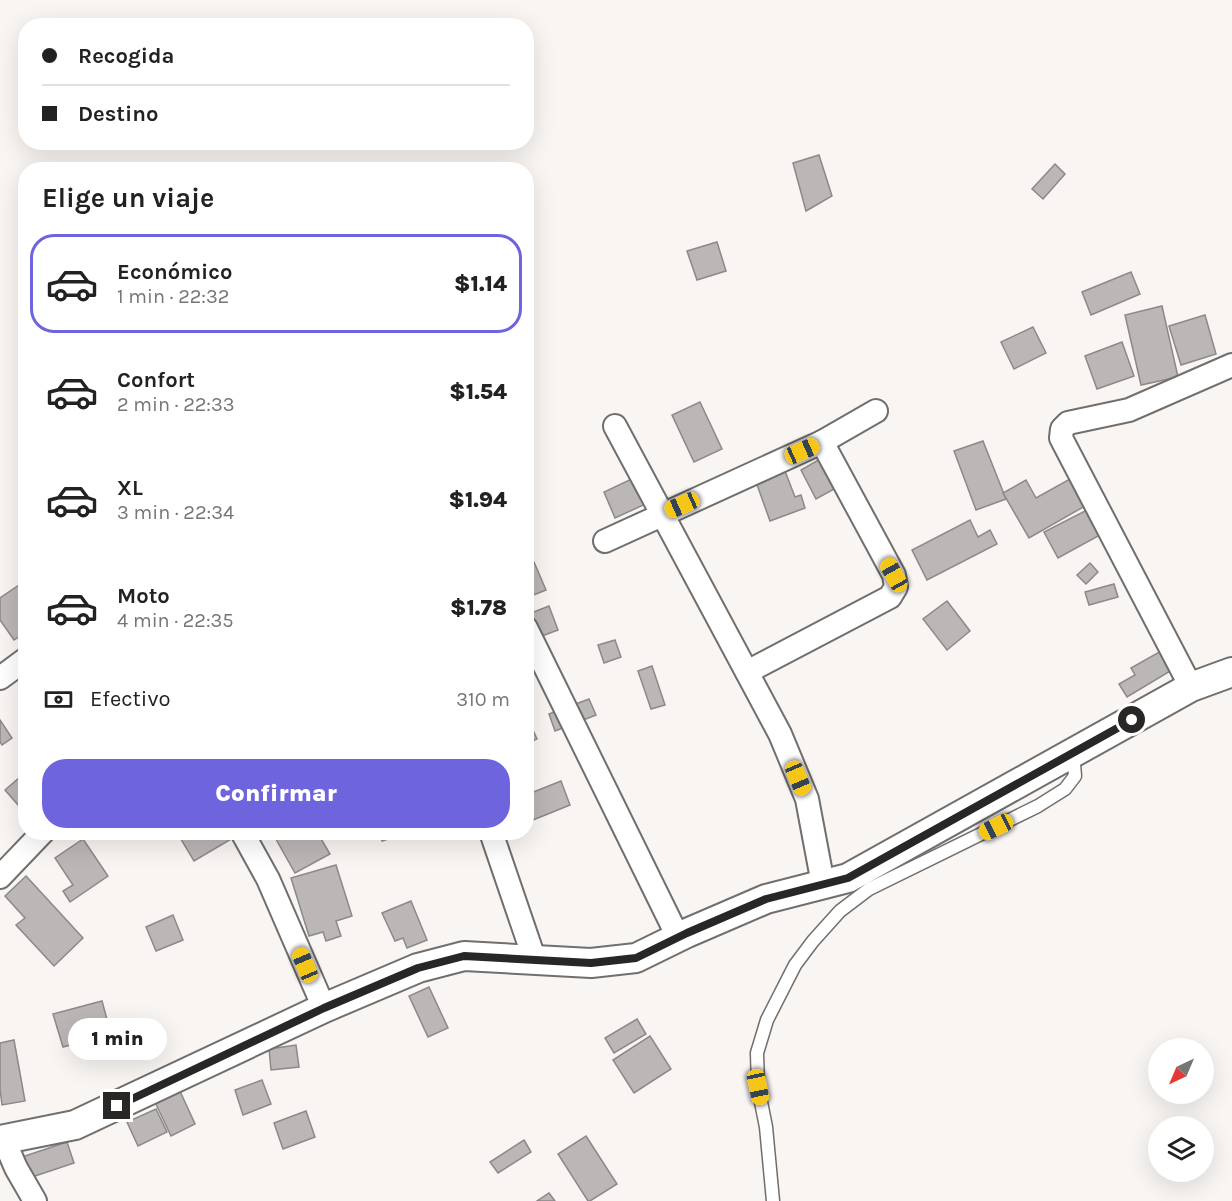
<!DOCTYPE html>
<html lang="es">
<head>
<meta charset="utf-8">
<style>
	body { margin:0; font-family:Karla,sans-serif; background:#f2f2f2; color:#222; height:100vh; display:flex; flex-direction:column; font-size:22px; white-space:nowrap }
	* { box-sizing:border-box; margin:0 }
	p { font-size:20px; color:#767676 }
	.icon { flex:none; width:33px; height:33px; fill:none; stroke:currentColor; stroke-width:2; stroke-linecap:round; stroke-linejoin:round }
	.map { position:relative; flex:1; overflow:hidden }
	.panel { position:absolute; left:18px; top:162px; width:516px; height:678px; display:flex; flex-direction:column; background:#fff; border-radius:24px; box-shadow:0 6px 24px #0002 }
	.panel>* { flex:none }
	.banner { position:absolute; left:18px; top:18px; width:516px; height:132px; border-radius:24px; box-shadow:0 6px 24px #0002; display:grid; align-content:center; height:132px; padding:0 24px; background:#fff }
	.needle { width:39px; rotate:224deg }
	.controls { position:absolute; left:1148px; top:1038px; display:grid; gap:12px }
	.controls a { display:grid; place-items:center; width:66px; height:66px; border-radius:50%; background:#fff; box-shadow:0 6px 24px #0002; font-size:30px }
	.end { position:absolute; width:27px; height:27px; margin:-14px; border:8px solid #282726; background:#fff; box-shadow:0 0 0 3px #fff }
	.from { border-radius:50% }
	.bubble { position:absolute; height:42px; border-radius:21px; background:#fff; box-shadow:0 6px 24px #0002; font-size:20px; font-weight:800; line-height:42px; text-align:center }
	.car { position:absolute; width:18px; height:36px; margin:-18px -9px; border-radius:8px; box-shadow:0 0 4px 2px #0007; background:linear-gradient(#f5c518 24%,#345 0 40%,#f5c518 0 76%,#345 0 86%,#f5c518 0) }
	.banner b { display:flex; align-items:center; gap:21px; height:57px; font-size:22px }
	.banner b+b { border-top:2px solid #e0e0e0 }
	.banner i { width:15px; height:15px; background:#222 }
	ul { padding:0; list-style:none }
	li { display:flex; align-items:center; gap:18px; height:99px; margin:0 12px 9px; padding:0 12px; border:3px solid transparent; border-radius:24px }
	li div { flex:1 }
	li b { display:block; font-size:22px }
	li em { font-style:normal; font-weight:800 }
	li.selected { border-color:#6e64de }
	li>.icon { width:54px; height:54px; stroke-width:1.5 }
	h2 { padding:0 24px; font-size:27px; line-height:72px }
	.pay { display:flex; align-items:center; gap:15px; height:66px; padding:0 24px; font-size:22px }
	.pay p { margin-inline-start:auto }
	.action { display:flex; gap:12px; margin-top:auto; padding:12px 24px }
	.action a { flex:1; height:69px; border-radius:24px; background:#6e64de; color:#fff; font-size:24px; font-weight:800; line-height:69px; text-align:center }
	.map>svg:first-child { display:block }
</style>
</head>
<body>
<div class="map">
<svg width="1232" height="1201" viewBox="0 0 1232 1201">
	<rect width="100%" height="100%" fill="#f8f5f3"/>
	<g fill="#bbb7b6" stroke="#8c8988" stroke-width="1.5">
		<path d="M819,155L832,196L806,211L793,163Z"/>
		<path d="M1055,164L1065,174L1043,199L1032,189Z"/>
		<path d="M717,242L726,271L697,280L687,251Z"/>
		<path d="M1131,272L1140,294L1091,315L1082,292Z"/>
		<path d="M1162,306L1178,377L1141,385L1125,315Z"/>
		<path d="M1205,315L1216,354L1181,365L1169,326Z"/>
		<path d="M1033,327L1046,353L1014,369L1001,342Z"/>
		<path d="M1122,342L1134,376L1097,389L1085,356Z"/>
		<path d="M700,402L722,449L694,462L672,415Z"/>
		<path d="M983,441L1006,499L976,510L954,451Z"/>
		<path d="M820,459L836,488L816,499L801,470Z"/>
		<path d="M785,471L795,497L801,495L805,508L770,521L756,482Z"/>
		<path d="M640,475L652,501L615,518L604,492Z"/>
		<path d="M1070,479L1085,506L1029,538L1003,493L1026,480L1036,498Z"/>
		<path d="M1087,510L1100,535L1058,558L1044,532Z"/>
		<path d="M970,520L978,537L990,530L997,544L927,580L912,550Z"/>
		<path d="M534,562L546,590L526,598V566Z"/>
		<path d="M1090,563L1098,572L1086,584L1077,575Z"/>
		<path d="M22,583L26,589V632L14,640L0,620V598Z"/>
		<path d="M1114,584L1118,597L1089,605L1085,592Z"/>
		<path d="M947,601L970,631L947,650L923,619Z"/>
		<path d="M549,606L558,630L526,642V615Z"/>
		<path d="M615,640L621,657L604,663L598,645Z"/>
		<path d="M1161,651L1172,670L1127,697L1119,684L1135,675L1131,668Z"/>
		<path d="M652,666L665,705L651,709L638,671Z"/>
		<path d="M589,699L596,715L555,731L549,714Z"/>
		<path d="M526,715L537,739L526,744Z"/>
		<path d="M0,720L12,738L2,745L0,742Z"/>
		<path d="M26,772V814L5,790Z"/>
		<path d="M561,781L570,805L533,820L526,806V795Z"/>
		<path d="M184,832H230L233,838L194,861L179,836Z"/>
		<path d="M272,832H317L330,854L295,873Z"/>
		<path d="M379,832H410L382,841Z"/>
		<path d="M83,839L108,876L70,902L63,891L73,885L55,858Z"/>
		<path d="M336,865L352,916L336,921L341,936L326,941L323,932L309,936L291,878Z"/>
		<path d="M26,876L83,938L54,966L16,925L25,918L5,896Z"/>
		<path d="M411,901L427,940L407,948L403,938L395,941L382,913Z"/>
		<path d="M173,915L183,940L156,951L146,927Z"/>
		<path d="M429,987L448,1028L428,1037L409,996Z"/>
		<path d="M102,1001L111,1034L63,1047L53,1014Z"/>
		<path d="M637,1019L646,1034L614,1053L605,1038Z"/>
		<path d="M650,1036L671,1069L634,1093L613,1060Z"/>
		<path d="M14,1040L25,1101L2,1105L0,1089V1043Z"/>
		<path d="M296,1045L299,1067L271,1070L269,1049Z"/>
		<path d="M262,1080L271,1104L243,1115L235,1090Z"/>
		<path d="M179,1089L195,1124L171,1136L154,1100Z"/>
		<path d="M156,1109L167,1132L138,1146L127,1122Z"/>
		<path d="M306,1111L315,1137L283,1149L274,1123Z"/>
		<path d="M586,1136L617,1184L590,1201H588L558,1154Z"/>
		<path d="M524,1140L531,1152L498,1173L490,1162Z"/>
		<path d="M67,1142L74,1163L23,1180L16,1159Z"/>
		<path d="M549,1193L555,1201H537Z"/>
	</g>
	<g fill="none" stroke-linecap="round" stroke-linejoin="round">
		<defs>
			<path id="service" d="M773,1201L766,1127L758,1087L757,1053L767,1020L795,965L813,941L840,911L869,889L1038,806L1065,789L1075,776L1073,753"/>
			<g id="minor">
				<path d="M615,426L780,734L807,799L823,884"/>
				<path d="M605,541L822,442L876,411"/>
				<path d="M526,628L678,937"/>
				<path d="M747,672L890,597L896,587L894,575L822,442"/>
				<path d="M0,678L26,659"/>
				<path d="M1191,687L1061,438L1062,429L1068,423L1129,410L1232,365"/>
				<path d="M242,832L268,879L324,1008"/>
				<path d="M491,832L535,961"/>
				<path d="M0,877L43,832"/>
				<path d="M4,1140L16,1168L35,1201"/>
			</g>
			<path id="tertiary" d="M0,1140L75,1125L324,1008L418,968L464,956L591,963L636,958L687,933L766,899L848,878L1191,687L1232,672"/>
		</defs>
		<use href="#service" stroke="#716f6d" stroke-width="15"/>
		<use href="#minor" stroke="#716f6d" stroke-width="26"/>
		<use href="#tertiary" stroke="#716f6d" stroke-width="32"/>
		<use href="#service" stroke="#fff" stroke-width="12"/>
		<use href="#minor" stroke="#fff" stroke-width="22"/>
		<use href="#tertiary" stroke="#fff" stroke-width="28"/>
	</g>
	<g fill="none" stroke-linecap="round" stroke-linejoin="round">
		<path stroke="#282726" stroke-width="8" d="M117,1106L324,1008L418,968L464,956L591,963L636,958L687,933L766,899L848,878L1132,720"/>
	</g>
</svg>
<div class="controls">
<a><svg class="needle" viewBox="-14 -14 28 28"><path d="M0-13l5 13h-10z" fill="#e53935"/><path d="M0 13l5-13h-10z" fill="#767676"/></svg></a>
<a><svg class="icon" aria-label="layers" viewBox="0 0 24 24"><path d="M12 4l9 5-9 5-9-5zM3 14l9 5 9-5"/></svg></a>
</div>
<i class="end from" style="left:1132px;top:720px"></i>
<i class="end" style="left:117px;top:1106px"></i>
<div class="bubble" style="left:68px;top:1018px;width:99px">1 min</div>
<i class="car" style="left:802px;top:451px;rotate:66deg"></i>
<i class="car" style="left:682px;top:505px;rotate:246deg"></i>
<i class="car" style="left:894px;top:575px;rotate:331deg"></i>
<i class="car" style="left:798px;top:778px;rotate:157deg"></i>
<i class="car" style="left:996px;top:827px;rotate:244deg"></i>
<i class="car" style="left:305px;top:965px;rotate:337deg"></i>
<i class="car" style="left:758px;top:1087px;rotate:168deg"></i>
<div class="banner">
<b><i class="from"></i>Recogida</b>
<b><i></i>Destino</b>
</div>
<section class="panel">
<h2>Elige un viaje</h2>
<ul>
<li class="selected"><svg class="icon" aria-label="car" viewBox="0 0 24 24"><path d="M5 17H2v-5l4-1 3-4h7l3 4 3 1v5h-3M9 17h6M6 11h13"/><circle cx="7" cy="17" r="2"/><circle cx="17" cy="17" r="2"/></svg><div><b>Económico</b><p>1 min · 22:32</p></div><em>$1.14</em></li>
<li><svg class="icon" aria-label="car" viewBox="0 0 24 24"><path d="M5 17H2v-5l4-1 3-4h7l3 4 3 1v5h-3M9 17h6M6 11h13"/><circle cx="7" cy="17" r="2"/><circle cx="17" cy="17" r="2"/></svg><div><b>Confort</b><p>2 min · 22:33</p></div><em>$1.54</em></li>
<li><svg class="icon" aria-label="car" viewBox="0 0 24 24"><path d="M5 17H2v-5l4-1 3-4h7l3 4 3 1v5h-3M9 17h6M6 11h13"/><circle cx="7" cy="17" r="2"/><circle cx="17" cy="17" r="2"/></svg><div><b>XL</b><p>3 min · 22:34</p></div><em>$1.94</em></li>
<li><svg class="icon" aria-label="car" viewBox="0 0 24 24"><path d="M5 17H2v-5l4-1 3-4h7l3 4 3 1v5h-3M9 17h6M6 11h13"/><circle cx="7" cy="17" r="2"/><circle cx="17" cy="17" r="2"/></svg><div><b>Moto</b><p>4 min · 22:35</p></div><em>$1.78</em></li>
</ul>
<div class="pay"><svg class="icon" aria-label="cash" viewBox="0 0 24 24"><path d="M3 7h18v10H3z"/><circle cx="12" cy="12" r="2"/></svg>Efectivo<p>310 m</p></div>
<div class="action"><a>Confirmar</a></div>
</section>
</div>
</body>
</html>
